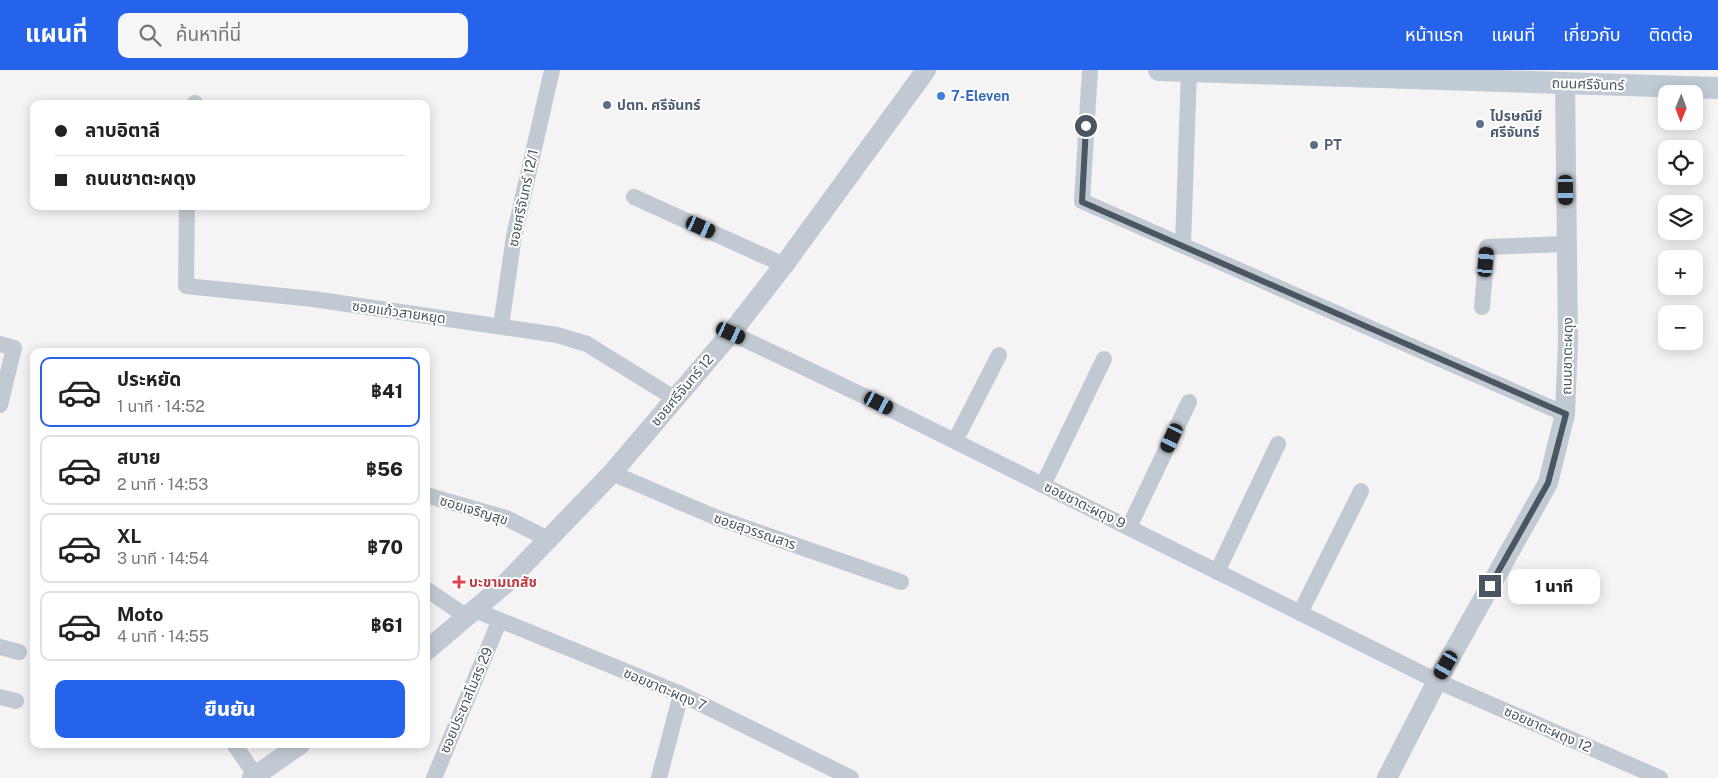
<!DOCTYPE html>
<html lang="th">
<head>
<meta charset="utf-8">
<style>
	body { margin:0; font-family:"Public Sans","Noto Sans Thai",sans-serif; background:#f6f6f6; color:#222; height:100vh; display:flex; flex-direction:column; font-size:19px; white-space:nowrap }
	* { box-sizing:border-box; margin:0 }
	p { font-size:16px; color:#767676 }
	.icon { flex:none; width:28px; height:28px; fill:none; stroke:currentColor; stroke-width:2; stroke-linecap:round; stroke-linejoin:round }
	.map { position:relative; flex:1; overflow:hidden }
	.sheet { position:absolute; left:30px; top:278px; width:400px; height:400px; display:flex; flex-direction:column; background:#fff; border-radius:10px; box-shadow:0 2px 12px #0003 }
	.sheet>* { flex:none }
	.top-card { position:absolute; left:30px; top:30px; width:400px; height:110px; border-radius:10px; box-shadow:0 2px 12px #0003; display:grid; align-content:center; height:110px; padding:0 25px; background:#fff }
	.needle { width:32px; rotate:181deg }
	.tools { position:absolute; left:1658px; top:15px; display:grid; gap:10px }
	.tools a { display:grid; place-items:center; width:45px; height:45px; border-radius:10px; background:#fff; box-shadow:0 2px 12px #0003; font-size:25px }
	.end { position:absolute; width:22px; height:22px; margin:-11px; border:6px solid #4a5661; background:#fff; box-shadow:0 0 0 2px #fff }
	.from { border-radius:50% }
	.bubble { position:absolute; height:35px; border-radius:10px; background:#fff; box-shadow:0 2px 12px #0003; font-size:16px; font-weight:800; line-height:35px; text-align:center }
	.car { position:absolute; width:15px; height:30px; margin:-15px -8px; border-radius:6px; box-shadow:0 0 4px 1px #0007; background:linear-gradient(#222 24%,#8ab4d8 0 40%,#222 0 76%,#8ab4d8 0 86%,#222 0) }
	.top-card b { display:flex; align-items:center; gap:18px; height:48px; font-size:19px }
	.top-card b+b { border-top:1px solid #e0e0e0 }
	.top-card i { width:12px; height:12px; background:#222 }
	ul { padding:9px 0 0; list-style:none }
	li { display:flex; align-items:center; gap:15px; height:70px; margin:0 10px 8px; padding:0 15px; border:2px solid #e0e0e0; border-radius:10px }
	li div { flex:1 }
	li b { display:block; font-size:19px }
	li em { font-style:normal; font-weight:800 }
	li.active { border-color:#2563eb }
	li>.icon { width:45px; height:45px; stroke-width:1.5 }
	.action { display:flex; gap:10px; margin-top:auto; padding:10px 25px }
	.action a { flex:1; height:58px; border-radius:10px; background:#2563eb; color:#fff; font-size:20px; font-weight:800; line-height:58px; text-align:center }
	header { display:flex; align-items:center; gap:30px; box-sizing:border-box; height:70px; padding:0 25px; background:#2563eb; color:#fff }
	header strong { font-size:24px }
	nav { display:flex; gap:28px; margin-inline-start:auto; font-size:18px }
	.search { width:350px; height:45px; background:#f6f6f6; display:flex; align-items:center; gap:12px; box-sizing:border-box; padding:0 18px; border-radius:10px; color:#767676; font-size:19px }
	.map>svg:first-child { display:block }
</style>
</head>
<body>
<header>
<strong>แผนที่</strong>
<div class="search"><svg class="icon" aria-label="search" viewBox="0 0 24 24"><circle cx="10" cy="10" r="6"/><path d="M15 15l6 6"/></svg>ค้นหาที่นี่</div>
<nav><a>หน้าแรก</a><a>แผนที่</a><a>เกี่ยวกับ</a><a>ติดต่อ</a></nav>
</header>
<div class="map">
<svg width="1718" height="708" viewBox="0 0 1718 708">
	<rect width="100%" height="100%" fill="#f5f3f3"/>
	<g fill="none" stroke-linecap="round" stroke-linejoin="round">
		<g stroke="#c1cad2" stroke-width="16">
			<path d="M1090,0L1082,131L1565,344"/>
			<path d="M195,34V33"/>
			<path d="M634,127L784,195"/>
			<path d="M187,136L186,216L313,229L557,265L587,274L674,328"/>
			<path d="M1183,175L1189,1"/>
			<path d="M1482,237L1487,177L1567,174"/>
			<path d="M501,256L514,166L552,0"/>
			<path d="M731,263L864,326L1437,611L1660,708"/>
			<path d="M0,274L14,278L0,335"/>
			<path d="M955,371L999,285"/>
			<path d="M612,403L715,447L901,512"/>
			<path d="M1043,415L1104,289"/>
			<path d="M426,425L506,448L548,469"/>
			<path d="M1129,457L1189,332"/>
			<path d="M1217,502L1278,374"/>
			<path d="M426,519L467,547"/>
			<path d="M475,540L681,624L851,708"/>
			<path d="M1300,543L1361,421"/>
			<path d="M0,577L19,582"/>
			<path d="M0,627L16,631"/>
			<path d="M234,674L256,706"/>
			<path d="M434,708L499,552"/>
			<path d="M659,708L681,624"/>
		</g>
		<g stroke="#c1cad2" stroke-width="20">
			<path d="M426,581L505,514L612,403L731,263L784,195L926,0"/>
			<path d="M252,708L301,674"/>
			<path d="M1387,708L1437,611L1548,413L1565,344L1568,273L1565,13"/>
		</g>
		<path stroke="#c1cbd6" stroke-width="22" d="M1159,0L1718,18"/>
	</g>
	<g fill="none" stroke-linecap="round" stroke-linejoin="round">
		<path stroke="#4a5661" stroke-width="6" d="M1086,56L1082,132L1566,344L1548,413L1490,516"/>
	</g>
	<circle fill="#3f7fe0" stroke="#fff" stroke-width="2" cx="941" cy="26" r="5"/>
	<g fill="#5c6f8a" stroke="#fff" stroke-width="2">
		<circle cx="607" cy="35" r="5"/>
		<circle cx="1480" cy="54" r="5"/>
		<circle cx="1314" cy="75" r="5"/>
	</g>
	<path fill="#e0444e" stroke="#fff" stroke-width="2" d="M456.5 504.5h5v5h5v5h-5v5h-5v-5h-5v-5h5z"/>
	<g text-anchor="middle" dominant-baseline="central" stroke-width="4" stroke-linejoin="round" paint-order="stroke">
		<g font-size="14" fill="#4a5661" stroke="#fff">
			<text transform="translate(1588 14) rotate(2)">ถนนศรีจันทร์</text>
			<text transform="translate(523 128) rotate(-78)">ซอยศรีจันทร์ 12/1</text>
			<text transform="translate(399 242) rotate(8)">ซอยแก้วสายหยุด</text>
			<text transform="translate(1567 286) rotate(-89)">ถนนชาตะผดุง</text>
			<text transform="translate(682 320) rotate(-50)">ซอยศรีจันทร์ 12</text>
			<text transform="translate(1085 435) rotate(26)">ซอยชาตะผดุง 9</text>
			<text transform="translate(474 440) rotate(17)">ซอยเจริญสุข</text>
			<text transform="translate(755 461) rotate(19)">ซอยสุวรรณสาร</text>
			<text transform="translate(665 619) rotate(23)">ซอยชาตะผดุง 7</text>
			<text transform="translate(466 630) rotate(-67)">ซอยประชาสโมสร 29</text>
			<text transform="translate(1548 659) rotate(24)">ซอยชาตะผดุง 12</text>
		</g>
		<g font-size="14" font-weight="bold" fill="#366cbe" stroke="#fff" text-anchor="start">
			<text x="951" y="26">7-Eleven</text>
		</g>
		<g font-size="14" font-weight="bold" fill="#4e5e75" stroke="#fff" text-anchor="start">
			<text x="617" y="35">ปตท. ศรีจันทร์</text>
			<text x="1490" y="46">ไปรษณีย์<tspan x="1490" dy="16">ศรีจันทร์</tspan></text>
			<text x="1324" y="75">PT</text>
		</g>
		<g font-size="14" font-weight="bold" fill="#be3a42" stroke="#fff" text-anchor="start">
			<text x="469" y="512">บะขามเภสัช</text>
		</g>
	</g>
</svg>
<div class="tools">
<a><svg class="needle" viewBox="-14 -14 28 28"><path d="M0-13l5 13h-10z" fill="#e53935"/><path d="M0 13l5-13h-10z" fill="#767676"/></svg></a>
<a><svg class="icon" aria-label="locate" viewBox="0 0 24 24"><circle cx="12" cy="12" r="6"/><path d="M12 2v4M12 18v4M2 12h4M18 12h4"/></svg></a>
<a><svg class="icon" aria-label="layers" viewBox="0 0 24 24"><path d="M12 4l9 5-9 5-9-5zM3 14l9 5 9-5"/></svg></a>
<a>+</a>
<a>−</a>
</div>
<i class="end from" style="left:1086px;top:56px"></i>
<i class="end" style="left:1490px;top:516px"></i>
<div class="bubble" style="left:1508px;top:499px;width:92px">1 นาที</div>
<i class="car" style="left:1566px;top:120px;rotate:179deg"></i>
<i class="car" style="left:701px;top:157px;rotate:114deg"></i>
<i class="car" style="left:1486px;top:192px;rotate:5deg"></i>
<i class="car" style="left:731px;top:263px;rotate:115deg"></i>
<i class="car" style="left:879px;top:333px;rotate:117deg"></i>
<i class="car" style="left:1172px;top:368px;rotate:205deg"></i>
<i class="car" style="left:1446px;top:595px;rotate:210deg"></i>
<div class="top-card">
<b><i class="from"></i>ลาบอิตาลี</b>
<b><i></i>ถนนชาตะผดุง</b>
</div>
<section class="sheet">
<ul>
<li class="active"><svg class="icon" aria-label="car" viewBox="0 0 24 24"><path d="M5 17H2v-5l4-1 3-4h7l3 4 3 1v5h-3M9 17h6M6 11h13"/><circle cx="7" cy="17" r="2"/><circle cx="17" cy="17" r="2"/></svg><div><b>ประหยัด</b><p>1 นาที · 14:52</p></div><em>฿41</em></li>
<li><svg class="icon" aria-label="car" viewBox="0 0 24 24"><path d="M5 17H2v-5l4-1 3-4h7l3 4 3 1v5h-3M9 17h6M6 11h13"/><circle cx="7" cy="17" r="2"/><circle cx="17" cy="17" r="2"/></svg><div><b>สบาย</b><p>2 นาที · 14:53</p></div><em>฿56</em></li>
<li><svg class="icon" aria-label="car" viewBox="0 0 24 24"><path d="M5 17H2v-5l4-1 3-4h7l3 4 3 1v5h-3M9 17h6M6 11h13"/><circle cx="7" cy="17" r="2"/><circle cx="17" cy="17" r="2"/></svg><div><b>XL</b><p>3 นาที · 14:54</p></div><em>฿70</em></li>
<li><svg class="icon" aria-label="car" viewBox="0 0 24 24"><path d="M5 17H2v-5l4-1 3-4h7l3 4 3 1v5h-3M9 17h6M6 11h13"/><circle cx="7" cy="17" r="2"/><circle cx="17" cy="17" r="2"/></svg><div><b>Moto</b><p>4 นาที · 14:55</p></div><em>฿61</em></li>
</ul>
<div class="action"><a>ยืนยัน</a></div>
</section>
</div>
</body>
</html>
